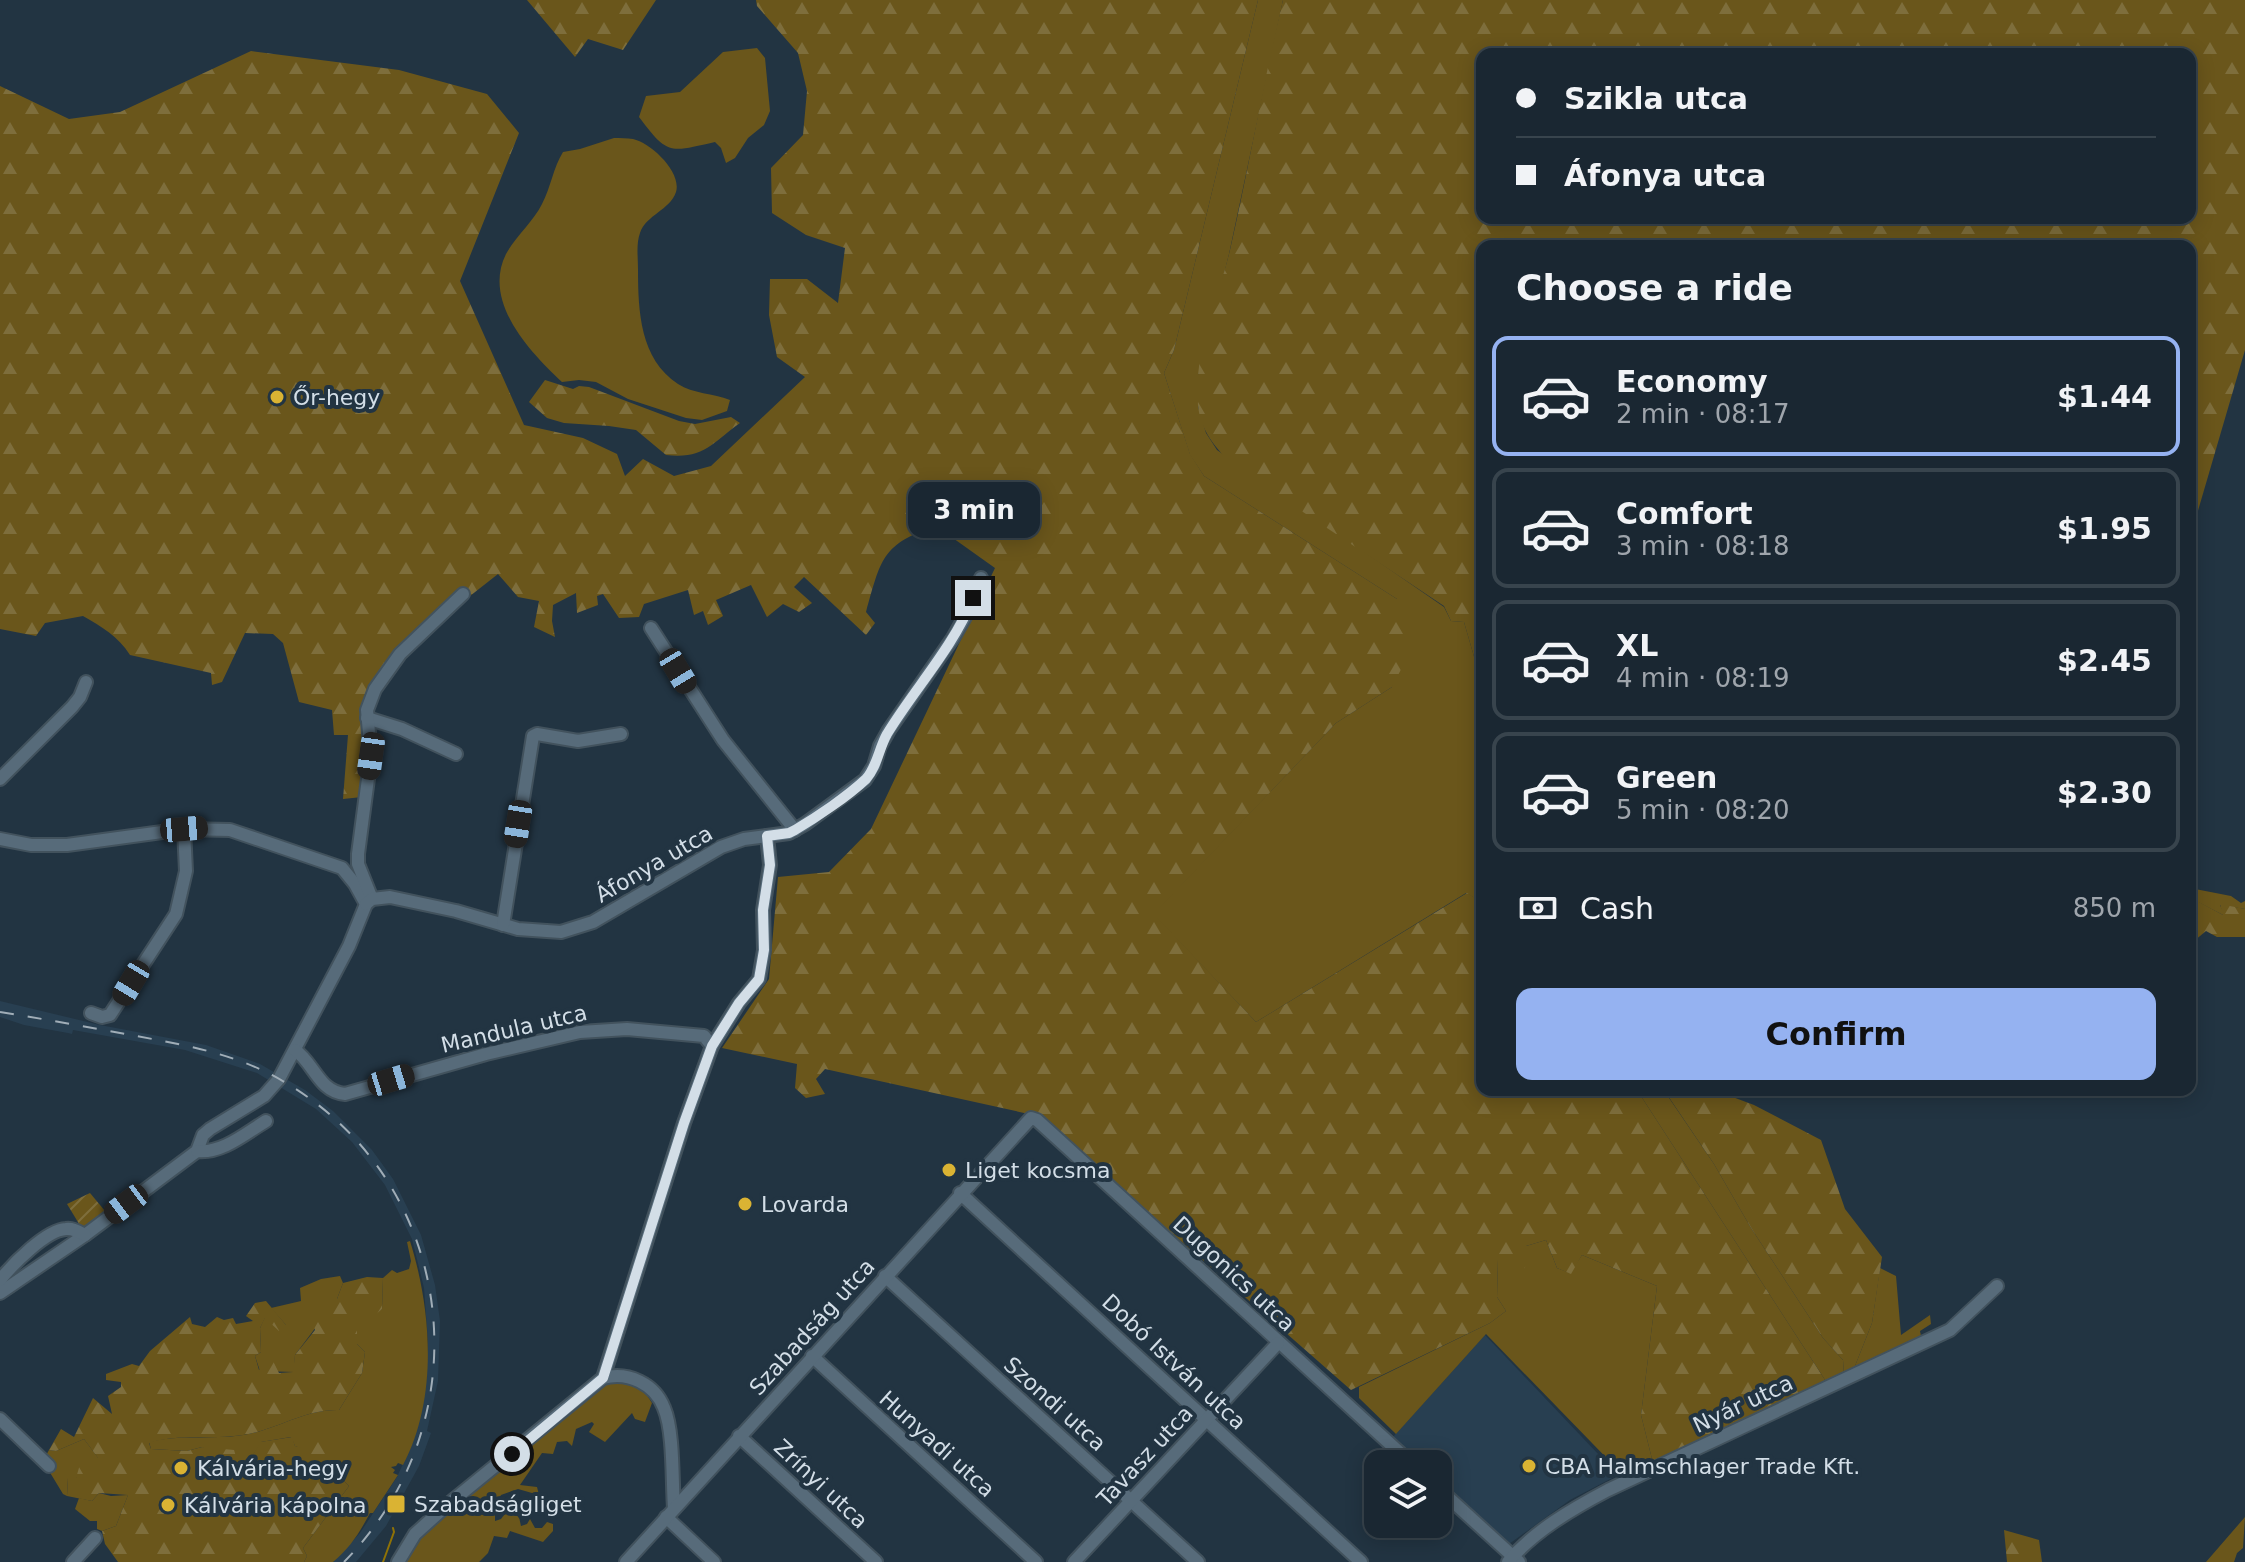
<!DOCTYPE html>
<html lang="en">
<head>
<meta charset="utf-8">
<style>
	body { margin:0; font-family:"DejaVu Sans",sans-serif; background:#232f3a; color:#f1f3f6; height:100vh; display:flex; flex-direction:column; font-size:30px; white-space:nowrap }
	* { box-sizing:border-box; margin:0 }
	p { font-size:26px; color:#9fa5ac }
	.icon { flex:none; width:44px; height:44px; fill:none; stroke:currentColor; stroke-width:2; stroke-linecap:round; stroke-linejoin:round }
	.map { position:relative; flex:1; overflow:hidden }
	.panel { position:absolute; left:1476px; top:240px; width:720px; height:856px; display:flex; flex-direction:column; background:#1a2732; border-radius:16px; box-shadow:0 4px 20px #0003,0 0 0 2px #38444d }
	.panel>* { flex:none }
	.banner { position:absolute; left:1476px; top:48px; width:720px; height:176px; border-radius:16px; box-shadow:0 4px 20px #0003,0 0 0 2px #38444d; display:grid; align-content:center; height:176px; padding:0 40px; background:#1a2732 }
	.fabs { position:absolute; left:1364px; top:1450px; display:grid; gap:16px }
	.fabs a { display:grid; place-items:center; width:88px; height:88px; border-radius:16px; background:#1a2732; box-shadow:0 4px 20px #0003,0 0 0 2px #38444d; font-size:40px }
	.end { position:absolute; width:36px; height:36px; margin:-18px; border:10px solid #d3dee7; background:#111; box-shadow:0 0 0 4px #111 }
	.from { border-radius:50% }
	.bubble { position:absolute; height:56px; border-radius:16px; background:#1a2732; box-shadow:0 4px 20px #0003,0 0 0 2px #38444d; font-size:26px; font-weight:800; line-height:56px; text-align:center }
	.car { position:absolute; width:24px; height:48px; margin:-24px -12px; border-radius:10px; box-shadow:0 0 6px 2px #0007; background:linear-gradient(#222 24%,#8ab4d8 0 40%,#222 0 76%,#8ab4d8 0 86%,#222 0) }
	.banner b { display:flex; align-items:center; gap:28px; height:76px; font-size:30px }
	.banner b+b { border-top:2px solid #38444d }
	.banner i { width:20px; height:20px; background:#f1f3f6 }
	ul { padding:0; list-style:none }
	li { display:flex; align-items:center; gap:24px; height:120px; margin:0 16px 12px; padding:0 24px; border:4px solid #38444d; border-radius:16px }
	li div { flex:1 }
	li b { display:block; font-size:30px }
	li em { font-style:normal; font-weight:800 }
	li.current { border-color:#95b2f1 }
	li>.icon { width:72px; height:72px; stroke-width:1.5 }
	h2 { padding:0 40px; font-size:36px; line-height:96px }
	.pay { display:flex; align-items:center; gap:20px; height:88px; padding:0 40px; font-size:30px }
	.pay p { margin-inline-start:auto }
	.action { display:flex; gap:16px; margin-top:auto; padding:16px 40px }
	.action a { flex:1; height:92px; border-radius:16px; background:#95b2f1; color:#111; font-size:32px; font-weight:800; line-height:92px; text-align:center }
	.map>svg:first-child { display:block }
</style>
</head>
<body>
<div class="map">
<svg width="2245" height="1562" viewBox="0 0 2245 1562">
	<defs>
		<pattern id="forest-firs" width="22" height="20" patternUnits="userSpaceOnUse" patternTransform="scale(2)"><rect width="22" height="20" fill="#6a561b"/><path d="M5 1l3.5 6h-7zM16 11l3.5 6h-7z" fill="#7e6e3c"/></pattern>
		<pattern id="garden-furrows" width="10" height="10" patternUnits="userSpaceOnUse" patternTransform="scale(2)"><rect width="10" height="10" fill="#6a561b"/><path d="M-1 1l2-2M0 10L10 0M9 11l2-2" fill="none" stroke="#7e6e3c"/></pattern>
	</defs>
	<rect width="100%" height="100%" fill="#223442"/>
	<g fill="#283f51">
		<path d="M0,1001L100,1025L206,1045L260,1064L305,1090L333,1111L372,1150L393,1179L421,1235L435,1285L440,1321L438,1381L427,1431L431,1433L419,1466L386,1526L356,1562H333L360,1533L397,1477L412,1444L426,1381L428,1342L424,1288L412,1239L385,1185L352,1142L316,1109L257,1073L185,1050L73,1030L72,1034L68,1033L24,1025L0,1017Z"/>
		<path d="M1485,1335L1618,1475L1570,1500L1509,1544L1438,1478V1464H1422L1393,1437Z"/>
	</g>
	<g fill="#6a561b">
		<path d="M1258,0H1283L1229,254L1198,376V407L1206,433L1217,450L1444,607L1451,621L1464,622L1482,684V902L1466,893L1256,1022L1153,914L1336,723L1392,687L1397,599L1204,476L1190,455L1164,373L1174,350Z"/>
		<path d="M757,48L765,58L770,111L764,125L748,138L735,158L726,163L721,148L715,142C670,152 668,156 639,117L646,96L680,92L723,52Z"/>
		<path d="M614,138C620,138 627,138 633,139C651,143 682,172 676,192C670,210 646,215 640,233C636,244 638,257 638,269C638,311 640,359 678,384C693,394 713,393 730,400L727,411L702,420L686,418L628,399L596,382L579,380L562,382C530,352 482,302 506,254C516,236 533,222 542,204C551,187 553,168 563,152L580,149Z"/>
		<path d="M2190,888L2231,896L2241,903L2245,901V909L2220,905L2225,916L2198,902L2190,913Z"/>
		<path d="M1637,1090L1665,1092L1714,1164L1751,1228L1823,1338L1843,1360L1844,1375L1827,1383Z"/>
		<path d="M1546,1240L1557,1268L1570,1273L1582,1255L1657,1286L1641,1415L1653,1463L1625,1477L1486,1334L1396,1434L1359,1398V1387L1490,1323L1506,1311L1497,1297L1498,1258L1526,1246Z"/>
		<path d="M410,1241C431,1308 439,1397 403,1465L398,1463L396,1466L391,1467L395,1470L393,1473L398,1475L373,1513H370C360,1532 350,1548 333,1562H304L307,1556L303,1548L349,1486L340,1477L343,1464L295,1446L291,1437L261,1442L249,1462L238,1463L202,1447L187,1451L151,1449L149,1442C180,1434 211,1440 243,1435C276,1430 305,1409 339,1410L362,1373L365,1352L357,1344V1321L382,1309L383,1278L392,1270L397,1273L409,1269L411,1261L407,1242Z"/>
		<path d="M1880,1268L1896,1276L1901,1335L1930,1315L1931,1324L1920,1331L1921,1336L1853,1371L1872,1323Z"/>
		<path d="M340,1276L343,1283L337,1299L295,1355L294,1372L260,1371L255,1356L261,1352L260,1328L265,1317L286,1325L271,1308L301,1301L300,1288L321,1279Z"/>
		<path d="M603,1382H633L645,1392L652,1403L645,1422L635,1419L632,1413L605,1442L589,1432L594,1424L592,1422L576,1429L572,1446L567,1441L557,1442L553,1454L542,1453L520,1485L537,1487L539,1495L518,1489L501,1495L495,1507V1521L501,1519L507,1511L519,1517L521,1526L527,1524L530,1519L535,1528H542L547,1522L553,1524V1531L543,1542L510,1531L507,1538L494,1536L488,1553L479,1562H400L415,1538Z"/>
		<path d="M84,1439L99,1459L76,1478H68L67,1496L63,1494L43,1461L49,1450L56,1451Z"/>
		<path d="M99,1493L111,1496L128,1495L116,1526L102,1531L97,1529V1521H90L75,1509L79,1498L92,1501Z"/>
		<path d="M2245,1517L2243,1548L2237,1553L2234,1562H2206Z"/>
	</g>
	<g fill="url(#forest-firs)" fill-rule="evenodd">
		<path d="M527,0H656L623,50L588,39L575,57Z"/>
		<path d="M756,0H1258L1174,350L1164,373L1190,454L1204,476L1397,599L1415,642L1392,687L1336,723L1154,914L1256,1022L1467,893L1482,902V1090H1637L1827,1383L1653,1463L1641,1415L1657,1286L1582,1255L1571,1274L1557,1268L1546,1240L1526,1246L1525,1268L1510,1270L1498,1259L1497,1297L1506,1311L1490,1323L1351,1390L1038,1116L825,1069L816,1079L825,1094L806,1098L795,1088L797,1064L722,1048L769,979L778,877L829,872L871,829L995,568L936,526C881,544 881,560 866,612L875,623L866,635L804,577L794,587L812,603L799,612L783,604L767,617L751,585L716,600L723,616L708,625L703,611L694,615L688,590L644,604L639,617L619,618L603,594L597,596L598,605L577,613L576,593L553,605L552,621L555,637L534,627L539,601L518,597L498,574L386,662L364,710L369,757L362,797L343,799L348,735H334L332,710L299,702L283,643L273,634L245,633L222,682L212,685L211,673L130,655C118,636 102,627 83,616L45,623L36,636L0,629V86L69,119L120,112L251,51L399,70L487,94L519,133L460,281L524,425L583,438L617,454L625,476L643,459L674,476L711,466L805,377L777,357L769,315L770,279H807L838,303L845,248L806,235L772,213L771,168L803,135L807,91L798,53L757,6Z"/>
		<path d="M1283,0H2245V350L2190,538V246H1482V632L1479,631L1482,642V684L1464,622L1451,621L1444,606L1234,466C1216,449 1200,430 1198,405C1193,352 1218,300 1230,250C1249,167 1263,83 1283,0ZM1482,54H2190V218H1482Z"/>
		<path d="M545,380L573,389L579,386L589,387L679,421L695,424L731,417L740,423C714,441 704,460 666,455L636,430L609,426L564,423L547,418L529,402Z"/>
		<path d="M2197,901L2223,915L2220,904L2245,909V937H2217L2206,931L2194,941L2190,939V913Z"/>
		<path d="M1664,1090H1714L1754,1105L1821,1140L1845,1209L1882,1257L1872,1323L1853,1371L1844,1375L1843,1360L1823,1338L1751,1228L1714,1164Z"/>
		<path d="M367,1277L383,1278L382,1309L367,1322H357V1344L365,1352L362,1373L339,1410C305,1409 276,1430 243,1435C211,1440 180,1433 149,1443L151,1449L187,1451L202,1447L234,1450L238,1463L249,1462L260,1442L292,1437L295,1446L308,1449L314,1438L355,1442L351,1462L343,1464L340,1477L349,1486L303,1548L307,1556L304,1562H118L105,1544L102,1531L116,1526L128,1495L99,1493L92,1501L67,1496L68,1478H76L81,1461L98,1458L84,1439L56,1451L49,1450L61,1429L74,1437L93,1398L112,1414L108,1396L121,1387V1382L106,1380V1374L132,1364L139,1366L150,1351L190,1317L192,1324L205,1327L217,1317L224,1320L233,1318L236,1324L253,1321L246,1316L255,1303L266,1301L286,1325L279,1331L265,1318L260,1328L261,1352L255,1356L259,1370L272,1359L279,1373L293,1372L295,1355L315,1330L310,1316L319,1299H337L343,1283Z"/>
		<path d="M2004,1530L2039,1540L2042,1562H2007Z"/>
	</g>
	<path fill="url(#garden-furrows)" d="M90,1193L105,1211V1216L84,1232L67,1204Z"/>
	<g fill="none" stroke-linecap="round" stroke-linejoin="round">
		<path stroke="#8f7206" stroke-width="2" d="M383,1562L394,1532L393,1528"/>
		<defs>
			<g id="minor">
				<path d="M651,628L723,740L795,830"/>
				<path d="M367,718L402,729L456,754"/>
				<path d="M0,779L72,707L80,697L86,682"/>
				<path d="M0,839L31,845H67L184,829L230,830L342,868L355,884L366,904L349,946L279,1079L264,1096L210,1129L203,1135L197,1151L85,1235L0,1293"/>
				<path d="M372,899L358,864V854L371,756L367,710L375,689L400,654L463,594"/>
				<path d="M366,904L372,899L390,897L456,911L518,929L561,932L593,922L721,847L744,839L789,833L805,824L865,780L874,766L880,746L889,730L953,638L965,617L981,578"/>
				<path d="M503,925L533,736L537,734L578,741L621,734"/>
				<path d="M91,1013L102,1017L110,1015L176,914L186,871L184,829"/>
				<path d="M295,1050C314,1063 319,1092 345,1094L486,1054L580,1032L627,1029L704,1036L712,1046"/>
				<path d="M197,1151C222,1154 246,1133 266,1121"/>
				<path d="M960,1193L1361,1562"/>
				<path d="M885,1276L1198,1562"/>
				<path d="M0,1280C13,1264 46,1230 66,1229C73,1228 79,1232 85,1235"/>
				<path d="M812,1356L1036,1562"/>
				<path d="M603,1378L684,1123L712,1046L739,1003L759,979L764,950L763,910L770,865L767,836"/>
				<path d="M0,1419L49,1466"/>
				<path d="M739,1436L876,1562"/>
				<path d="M1438,1488L1519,1562"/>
				<path d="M666,1517L714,1562"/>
				<path d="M73,1562L95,1538"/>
				<path d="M398,1562L415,1534L446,1506L603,1378C628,1371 655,1384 664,1408C674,1431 672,1481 674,1508"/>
				<path d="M626,1562L1031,1118L1037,1120L1071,1151L1412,1464"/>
				<path d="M1074,1562L1278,1343"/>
				<path d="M1508,1562C1534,1531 1572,1509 1608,1490L1950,1330L1997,1286"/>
			</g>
		</defs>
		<use href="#minor" stroke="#42525d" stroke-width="16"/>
		<use href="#minor" stroke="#576b7a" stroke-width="12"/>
		<path stroke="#a0adb7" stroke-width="2" stroke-dasharray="14 14" stroke-linecap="butt" d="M0,1012C44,1019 88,1027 131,1035C179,1044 227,1052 270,1074C456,1171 489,1415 344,1562"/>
	</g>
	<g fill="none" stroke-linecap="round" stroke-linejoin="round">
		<path stroke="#d3dee7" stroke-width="10" d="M512,1454L603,1378L684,1123L712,1046L739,1003L759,979L764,950L763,910L770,865L767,836L789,833L795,830C817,817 848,796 866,779C877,767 879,748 887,734C915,688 953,648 973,598"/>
	</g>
	<g fill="#dab333" stroke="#223442" stroke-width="3">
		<circle cx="277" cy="397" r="8"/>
		<circle cx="949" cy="1170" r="8"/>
		<circle cx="745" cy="1204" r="8"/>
		<circle cx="1529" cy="1466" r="8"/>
		<circle cx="181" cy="1468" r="8"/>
		<rect x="386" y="1494" width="20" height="20" rx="4"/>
		<circle cx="168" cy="1505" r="8"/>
	</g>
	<g text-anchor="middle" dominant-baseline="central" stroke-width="8" stroke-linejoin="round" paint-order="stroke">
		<g font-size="22" fill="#d3dee7" stroke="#223442" text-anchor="start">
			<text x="293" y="397">Őr-hegy</text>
			<text x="965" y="1170">Liget kocsma</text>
			<text x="761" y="1204">Lovarda</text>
			<text x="1545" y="1466">CBA Halmschlager Trade Kft.</text>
			<text x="197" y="1468">Kálvária-hegy</text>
			<text x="414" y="1504">Szabadságliget</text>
			<text x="184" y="1505">Kálvária kápolna</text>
		</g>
		<g font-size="22" fill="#d3dee7" stroke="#223442">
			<text transform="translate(654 864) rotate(-30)">Áfonya utca</text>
			<text transform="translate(514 1029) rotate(-13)">Mandula utca</text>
			<text transform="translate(1234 1274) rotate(43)">Dugonics utca</text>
			<text transform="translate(812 1327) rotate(-48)">Szabadság utca</text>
			<text transform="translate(1174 1362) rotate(43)">Dobó István utca</text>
			<text transform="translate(1055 1404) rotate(42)">Szondi utca</text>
			<text transform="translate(1743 1404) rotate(-25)">Nyár utca</text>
			<text transform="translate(937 1444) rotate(42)">Hunyadi utca</text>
			<text transform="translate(1145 1456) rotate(-47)">Tavasz utca</text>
			<text transform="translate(821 1484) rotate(43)">Zrínyi utca</text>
		</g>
	</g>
</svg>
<div class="fabs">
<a><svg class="icon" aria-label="layers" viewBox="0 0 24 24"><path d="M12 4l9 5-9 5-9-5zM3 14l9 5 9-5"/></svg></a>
</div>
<i class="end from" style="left:512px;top:1454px"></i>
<i class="end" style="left:973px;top:598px"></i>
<div class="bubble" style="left:908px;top:482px;width:132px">3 min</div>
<i class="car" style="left:678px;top:671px;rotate:149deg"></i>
<i class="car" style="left:371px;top:756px;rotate:188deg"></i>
<i class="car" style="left:518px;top:824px;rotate:189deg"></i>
<i class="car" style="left:184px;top:829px;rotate:85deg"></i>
<i class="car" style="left:131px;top:983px;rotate:211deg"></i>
<i class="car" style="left:391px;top:1080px;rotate:73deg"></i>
<i class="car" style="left:126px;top:1204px;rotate:233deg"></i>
<div class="banner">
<b><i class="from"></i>Szikla utca</b>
<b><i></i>Áfonya utca</b>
</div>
<section class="panel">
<h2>Choose a ride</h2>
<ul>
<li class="current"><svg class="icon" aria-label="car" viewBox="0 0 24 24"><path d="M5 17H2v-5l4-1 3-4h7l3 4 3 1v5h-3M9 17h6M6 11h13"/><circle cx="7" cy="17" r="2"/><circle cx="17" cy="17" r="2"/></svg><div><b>Economy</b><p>2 min · 08:17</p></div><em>$1.44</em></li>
<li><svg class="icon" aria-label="car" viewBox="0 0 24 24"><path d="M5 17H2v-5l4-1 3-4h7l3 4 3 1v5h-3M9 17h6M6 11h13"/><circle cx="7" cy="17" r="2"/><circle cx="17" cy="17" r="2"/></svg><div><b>Comfort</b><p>3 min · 08:18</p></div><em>$1.95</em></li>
<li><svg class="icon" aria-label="car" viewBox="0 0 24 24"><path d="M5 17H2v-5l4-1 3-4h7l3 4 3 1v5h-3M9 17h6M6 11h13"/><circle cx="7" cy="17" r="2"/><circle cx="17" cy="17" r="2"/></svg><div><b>XL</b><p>4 min · 08:19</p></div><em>$2.45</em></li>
<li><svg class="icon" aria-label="car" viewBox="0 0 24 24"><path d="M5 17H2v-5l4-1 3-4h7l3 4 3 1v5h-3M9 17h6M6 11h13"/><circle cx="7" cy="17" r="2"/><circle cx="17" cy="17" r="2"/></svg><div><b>Green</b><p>5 min · 08:20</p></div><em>$2.30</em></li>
</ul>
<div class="pay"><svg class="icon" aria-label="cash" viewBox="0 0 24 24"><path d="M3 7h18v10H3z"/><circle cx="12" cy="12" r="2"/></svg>Cash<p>850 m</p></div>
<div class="action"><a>Confirm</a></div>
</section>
</div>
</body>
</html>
